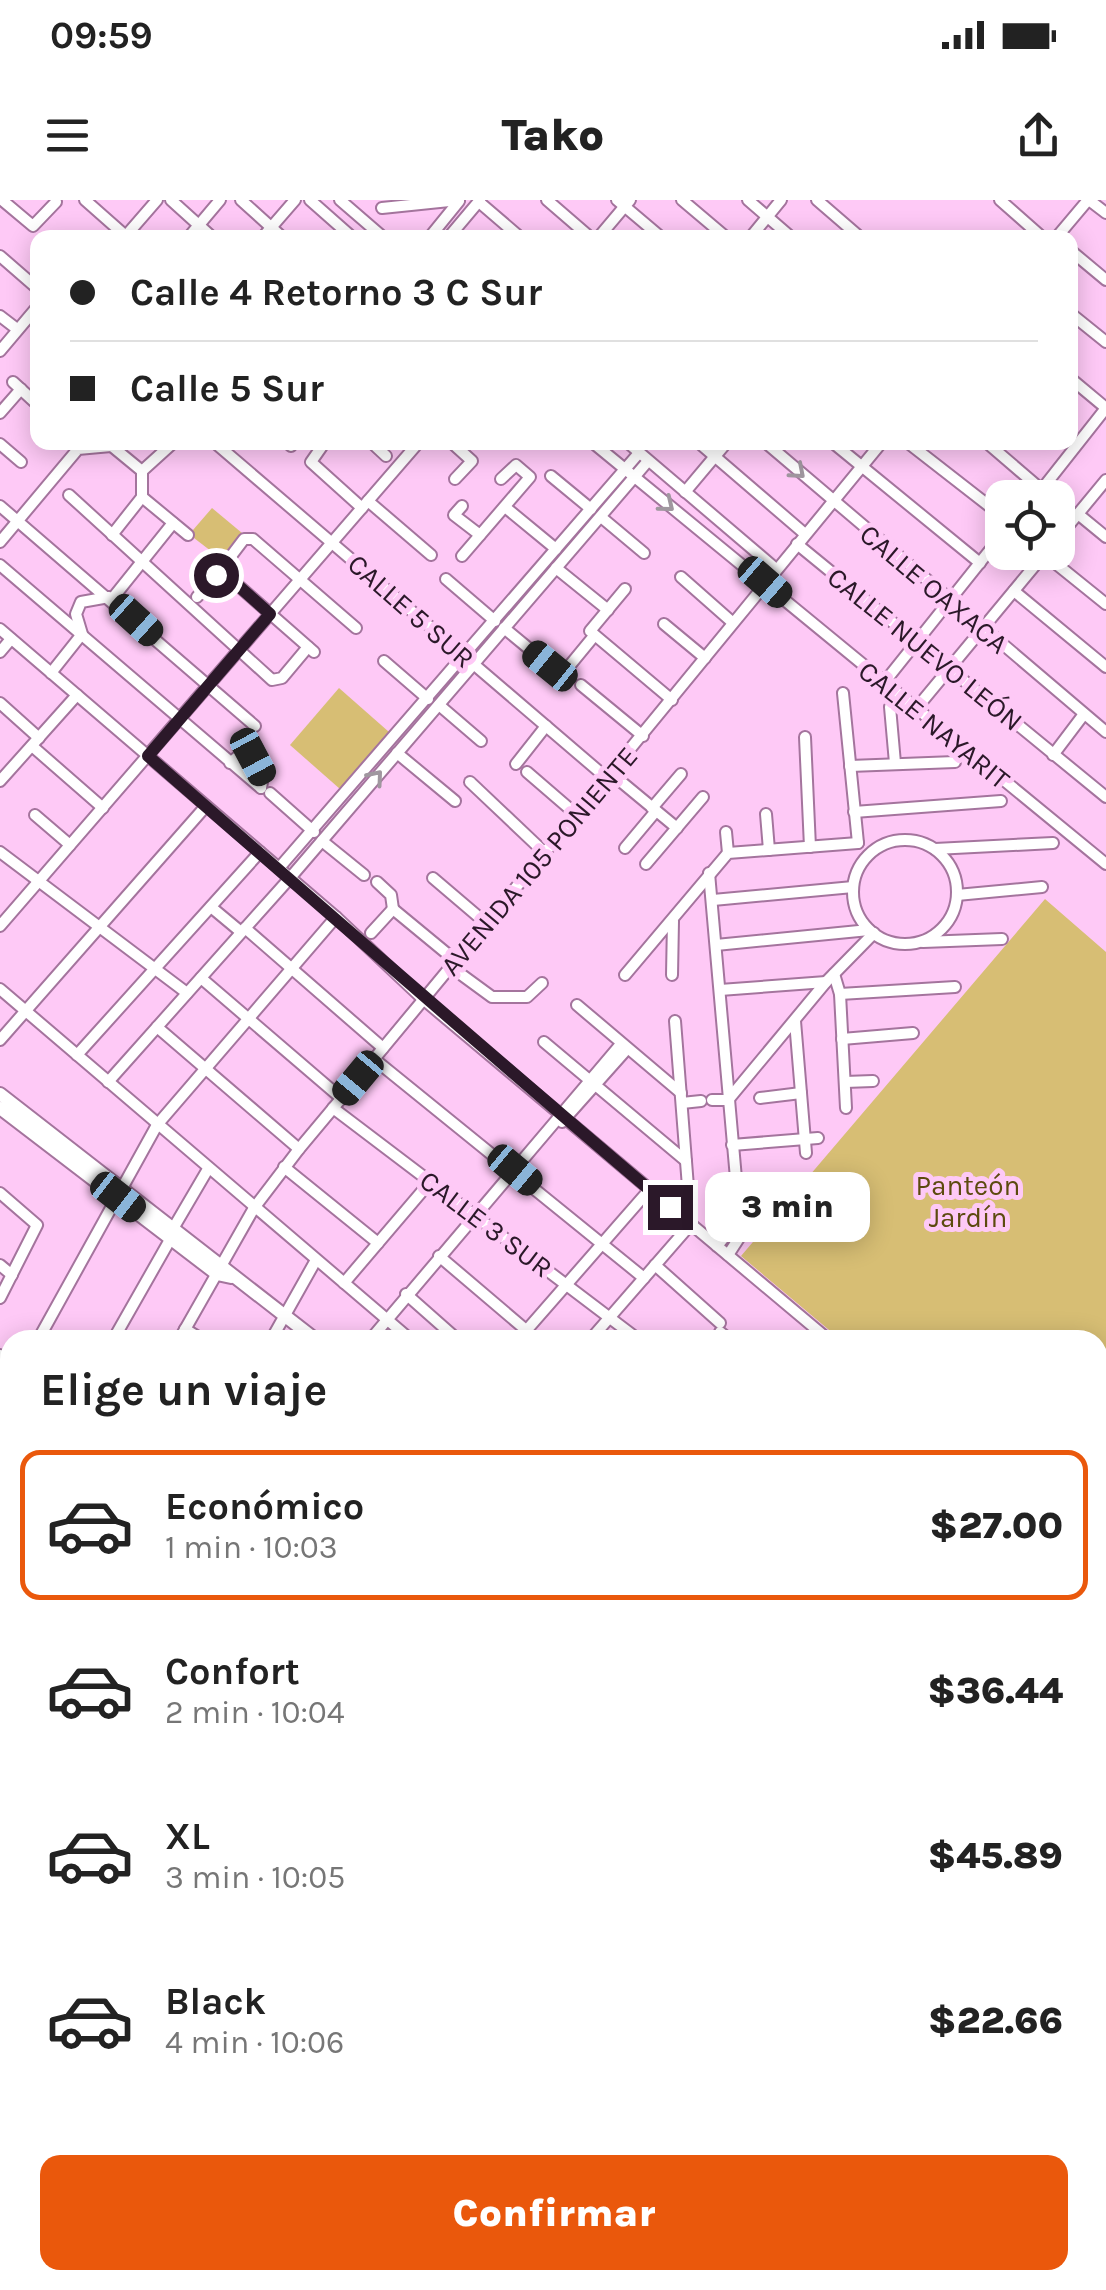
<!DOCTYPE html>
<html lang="es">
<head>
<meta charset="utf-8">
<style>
	body { margin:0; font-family:Karla,sans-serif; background:#f2f2f2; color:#222; height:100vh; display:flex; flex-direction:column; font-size:38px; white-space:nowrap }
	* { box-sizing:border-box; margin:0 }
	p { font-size:32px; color:#767676 }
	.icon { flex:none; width:55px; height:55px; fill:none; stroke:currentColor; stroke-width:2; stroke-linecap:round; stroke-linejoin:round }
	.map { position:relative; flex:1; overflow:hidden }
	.details { position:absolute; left:0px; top:1130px; width:1108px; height:960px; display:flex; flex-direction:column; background:#fff; border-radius:30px 30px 0 0; box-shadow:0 5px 25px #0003 }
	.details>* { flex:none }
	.top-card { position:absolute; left:30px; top:30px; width:1048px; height:220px; border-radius:20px; box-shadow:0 5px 25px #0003; display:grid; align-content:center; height:220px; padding:0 40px; background:#fff }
	.fabs { position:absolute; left:985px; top:280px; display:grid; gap:20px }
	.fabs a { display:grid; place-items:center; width:90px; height:90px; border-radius:20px; background:#fff; box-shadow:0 5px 25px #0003; font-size:50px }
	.end { position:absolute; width:45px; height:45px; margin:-22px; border:12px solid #2b1829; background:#fff; box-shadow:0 0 0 5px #fff }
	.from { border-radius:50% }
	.bubble { position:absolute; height:70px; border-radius:20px; background:#fff; box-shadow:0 5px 25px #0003; font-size:32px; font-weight:800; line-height:70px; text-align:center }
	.car { position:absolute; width:30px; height:60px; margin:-30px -15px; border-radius:12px; box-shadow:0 0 8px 2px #0007; background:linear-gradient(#222 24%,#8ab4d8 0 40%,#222 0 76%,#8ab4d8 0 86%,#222 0) }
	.top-card b { display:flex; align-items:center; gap:35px; height:95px; font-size:38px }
	.top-card b+b { border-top:2px solid #e0e0e0 }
	.top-card i { width:25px; height:25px; background:#222 }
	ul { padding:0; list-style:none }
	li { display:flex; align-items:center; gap:30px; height:150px; margin:0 20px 15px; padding:0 20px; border:5px solid transparent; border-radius:20px }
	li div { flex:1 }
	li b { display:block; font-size:38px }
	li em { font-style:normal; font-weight:800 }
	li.on { border-color:#ea580c }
	li>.icon { width:90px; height:90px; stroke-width:1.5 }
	h2 { padding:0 40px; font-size:45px; line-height:120px }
	.cta { display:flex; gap:20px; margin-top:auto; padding:20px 40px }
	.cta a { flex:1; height:115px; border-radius:20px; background:#ea580c; color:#fff; font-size:40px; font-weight:800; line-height:115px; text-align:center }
	.status { display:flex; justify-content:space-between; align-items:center; height:70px; padding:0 50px; background:#fff; direction:ltr }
	.status svg { height:28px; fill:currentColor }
	header { display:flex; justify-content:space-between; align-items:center; height:130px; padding:0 40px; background:#fff; font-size:45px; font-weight:800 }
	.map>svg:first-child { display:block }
</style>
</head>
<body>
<div class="status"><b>09:59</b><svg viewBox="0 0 49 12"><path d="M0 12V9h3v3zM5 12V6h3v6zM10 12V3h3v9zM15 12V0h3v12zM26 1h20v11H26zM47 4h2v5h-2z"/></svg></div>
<header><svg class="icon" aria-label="menu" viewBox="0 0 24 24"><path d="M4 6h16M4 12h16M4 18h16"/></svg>Tako<svg class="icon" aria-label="share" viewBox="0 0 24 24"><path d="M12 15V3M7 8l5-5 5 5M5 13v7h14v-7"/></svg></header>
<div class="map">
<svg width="1106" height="2090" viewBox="0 0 1106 2090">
	<rect width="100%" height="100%" fill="#fec9f6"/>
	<g fill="#d7be74">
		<path d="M212,308L242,333L220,358L194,338L193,330Z"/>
		<path d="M339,488L389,532L340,589L290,545Z"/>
		<path d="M1045,699L1106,752V1217L1098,1227V1140H841L741,1056Z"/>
	</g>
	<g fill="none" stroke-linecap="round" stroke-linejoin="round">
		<path stroke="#b2c3fb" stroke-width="2.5" d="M0,1450L10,1445"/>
		<path stroke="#b2c3fb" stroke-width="12" d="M0,1450L10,1444"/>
		<defs>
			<g id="minor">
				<path d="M2,0L33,26L56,2"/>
				<path d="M85,0L128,38"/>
				<path d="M171,0L213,38"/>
				<path d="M241,0L283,38"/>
				<path d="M310,0L353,38"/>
				<path d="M340,0L384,38"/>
				<path d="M547,0L591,38"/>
				<path d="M617,0L662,38"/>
				<path d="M682,0L727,38"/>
				<path d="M748,0L792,38"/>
				<path d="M817,0L861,38"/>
				<path d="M1000,0L1043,38"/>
				<path d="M1089,0L1106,13"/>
				<path d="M479,2L521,38"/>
				<path d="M382,8L459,0"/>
				<path d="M124,38L157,0"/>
				<path d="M188,38L220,0"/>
				<path d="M262,38L295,0"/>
				<path d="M429,38L459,1"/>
				<path d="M448,38L480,0"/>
				<path d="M598,38L630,0"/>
				<path d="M750,38L781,0"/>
				<path d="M1056,38L1088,0"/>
				<path d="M1070,50L1106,80"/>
				<path d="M0,56L38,89"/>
				<path d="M1070,113L1106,142"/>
				<path d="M0,116L17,129"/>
				<path d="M0,151L38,106"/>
				<path d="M1070,178L1106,208"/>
				<path d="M13,182L38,205"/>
				<path d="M0,213L21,189"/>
				<path d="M214,242L609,580"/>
				<path d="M287,242L291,246"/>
				<path d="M325,242L311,262L362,308"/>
				<path d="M371,242L386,256"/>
				<path d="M451,242L472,261L455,279"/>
				<path d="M592,242L1106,664"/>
				<path d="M627,242L776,369"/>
				<path d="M698,242L805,334"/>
				<path d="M765,242L1106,532"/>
				<path d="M832,242L980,363"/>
				<path d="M907,242L1002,316"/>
				<path d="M986,242L1042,290"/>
				<path d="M108,243L142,271"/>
				<path d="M0,244L21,262"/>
				<path d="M142,271V297L188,335"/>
				<path d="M142,271L174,242"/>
				<path d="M551,276L591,309"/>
				<path d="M685,292L727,242"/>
				<path d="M69,295L272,480L282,478L308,447"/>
				<path d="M1035,298L1106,208"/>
				<path d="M368,301L431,355"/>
				<path d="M0,306L255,526"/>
				<path d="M462,306L454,315L480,335"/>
				<path d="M505,307L556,349"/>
				<path d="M1078,314L1106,337"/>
				<path d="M601,317L644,353"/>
				<path d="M112,335L142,297"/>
				<path d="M1058,338L1106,280"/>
				<path d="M0,342L78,249L111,246"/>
				<path d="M797,344L1106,597"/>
				<path d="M1044,354L1106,404"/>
				<path d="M462,356L530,277L516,265L501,279"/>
				<path d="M225,364L244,339H253L356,428"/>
				<path d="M0,365L261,588"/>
				<path d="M556,368L608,410"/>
				<path d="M681,377L732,422"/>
				<path d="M446,379L495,421"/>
				<path d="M625,389L590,431L672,500"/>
				<path d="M1014,391L1106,467"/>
				<path d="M197,397L216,375L224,373L314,452"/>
				<path d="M112,399L173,323"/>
				<path d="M664,424L705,458"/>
				<path d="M504,428L550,466"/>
				<path d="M0,429L336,717L423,799L829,1140"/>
				<path d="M0,452L11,439"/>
				<path d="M384,461L428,499"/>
				<path d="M566,470L594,436"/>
				<path d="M51,473L82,434L76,414L81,402L109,397"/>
				<path d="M883,484L1002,335"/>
				<path d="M581,485L643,536"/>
				<path d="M843,493L858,643"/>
				<path d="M0,503L39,538"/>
				<path d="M439,505L481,541"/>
				<path d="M890,507L895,563"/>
				<path d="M915,510L1046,352"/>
				<path d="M805,537L810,647"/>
				<path d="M32,546L103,608"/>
				<path d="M397,553L455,601"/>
				<path d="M1053,555L1084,514"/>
				<path d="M230,563L246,550L263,576L261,588"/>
				<path d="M516,564L546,526"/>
				<path d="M850,566L955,562"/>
				<path d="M527,572L578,616"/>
				<path d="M613,575L677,628"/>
				<path d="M0,581L77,495"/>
				<path d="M470,582L546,654"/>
				<path d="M270,593L314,632"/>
				<path d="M652,608L681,574"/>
				<path d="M854,612L1001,601"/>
				<path d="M766,614L769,650"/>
				<path d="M35,615L70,645"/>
				<path d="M726,632L728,653"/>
				<circle cx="905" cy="692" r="52"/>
				<path d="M322,641L364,675"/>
				<path d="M625,648L656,611"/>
				<path d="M935,649L1053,643"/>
				<path d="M0,652L187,793"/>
				<path d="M646,664L703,597"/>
				<path d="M279,668L639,253"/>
				<path d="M709,673L741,1035L728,1055"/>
				<path d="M433,678L487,724"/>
				<path d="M377,682L391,695L393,709"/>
				<path d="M957,695L1042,687"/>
				<path d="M713,700L853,687"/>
				<path d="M211,707L241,732"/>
				<path d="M393,709L456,761"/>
				<path d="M0,726L419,242"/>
				<path d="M245,728L383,848"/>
				<path d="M371,733L393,709"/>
				<path d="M923,742L1002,739"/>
				<path d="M716,745L869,730"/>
				<path d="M451,767L492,797H527L542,783"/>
				<path d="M834,774L840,794L846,908"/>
				<path d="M625,775L728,653L858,643"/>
				<path d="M672,775L673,721"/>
				<path d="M201,778L341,898"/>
				<path d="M0,789L411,1140"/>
				<path d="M720,790L826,782"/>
				<path d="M840,794L955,787"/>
				<path d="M577,805L681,893"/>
				<path d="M675,821L688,987"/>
				<path d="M795,821L806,953"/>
				<path d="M157,827L299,949"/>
				<path d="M842,839L913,833"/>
				<path d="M0,840L206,606"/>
				<path d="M544,842L686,961"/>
				<path d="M77,855L260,652"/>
				<path d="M374,859L644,1078"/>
				<path d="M108,882L290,678L648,261"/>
				<path d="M845,882L873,881"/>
				<path d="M760,898L801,893"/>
				<path d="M712,900H728L826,782L874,733"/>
				<path d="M682,903L701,901"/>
				<path d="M333,908L639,1140"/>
				<path d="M562,922L627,849"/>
				<path d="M732,945L818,938"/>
				<path d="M284,967L378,1043"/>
				<path d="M735,991L789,986"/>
				<path d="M0,993L37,1025L0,1098"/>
				<path d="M174,1027L208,969"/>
				<path d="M717,1046L732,1028L736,1012"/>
				<path d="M439,1056L526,1130"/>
				<path d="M0,1065L12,1075"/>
				<path d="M655,1065L720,1123"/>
				<path d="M344,1083L430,982"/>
				<path d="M406,1094L458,1140"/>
				<path d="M185,1129L203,1140"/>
				<path d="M720,1132L730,1140"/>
				<path d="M38,1140L157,925L336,717"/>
				<path d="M113,1140L171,1038"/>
				<path d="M179,1140L254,1008L299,949C495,715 688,478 882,242"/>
				<path d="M271,1140L316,1060"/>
				<path d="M370,1140L621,844"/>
				<path d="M518,1140L650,989"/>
				<path d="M590,1140L691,1024"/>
				<path d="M0,1155L10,1164"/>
				<path d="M0,1169L10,1178"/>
				<path d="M0,1226L10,1216"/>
				<path d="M0,1239L10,1248"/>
				<path d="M0,1310L10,1320"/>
				<path d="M1098,1365L1106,1372"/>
				<path d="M0,1377L10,1366"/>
				<path d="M0,1390L10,1400"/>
				<path d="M1098,1425L1106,1432"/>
				<path d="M1098,1490L1106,1496"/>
				<path d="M0,1548L10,1568"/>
				<path d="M1098,1610L1106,1599"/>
				<path d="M1098,1629L1106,1635"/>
				<path d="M0,1676L10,1667"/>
				<path d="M1098,1679L1106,1667"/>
				<path d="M0,1693L10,1707"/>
				<path d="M0,1802L10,1798"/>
				<path d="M1098,1817L1106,1806"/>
				<path d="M0,1835L10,1860"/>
				<path d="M0,1906L10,1925"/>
				<path d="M1098,1960L1106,1949"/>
				<path d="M0,1975L10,1971"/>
				<path d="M1098,2023L1106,2012"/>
				<path d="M0,2032L10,2060"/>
				<path d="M16,2080L20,2090"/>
				<path d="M141,2080L145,2090"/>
				<path d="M285,2080L290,2090"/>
				<path d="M461,2080L467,2090"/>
				<path d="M631,2080L637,2090"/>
				<path d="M641,2080L647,2090"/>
				<path d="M794,2080L809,2089"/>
				<path d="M885,2080L899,2090"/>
				<path d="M973,2080L985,2090"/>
				<path d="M1073,2080L1085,2090"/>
				<path d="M44,2090L72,2080"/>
				<path d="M206,2090L236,2080"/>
				<path d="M389,2090L420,2080"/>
				<path d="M619,2090L625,2080"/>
				<path d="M993,2090L1001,2080"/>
				<path d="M1043,2090L1051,2080"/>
			</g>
			<g id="major">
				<path d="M0,894L316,1140"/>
				<path d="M0,908L217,1074L231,1077"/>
				<path d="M1098,1466L1106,1459"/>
				<path d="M1098,1486L1106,1478"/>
				<path d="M1098,1735L1106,1742"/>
				<path d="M691,2090L697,2080"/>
				<path d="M709,2090L715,2080"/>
			</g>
		</defs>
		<use href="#minor" stroke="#a4749d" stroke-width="14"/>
		<use href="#major" stroke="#a4749d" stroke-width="16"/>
		<use href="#minor" stroke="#fff" stroke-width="10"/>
		<use href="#major" stroke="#fff" stroke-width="12"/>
	</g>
	<defs><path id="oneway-chevron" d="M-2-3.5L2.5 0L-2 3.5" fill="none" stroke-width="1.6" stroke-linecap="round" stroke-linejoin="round" transform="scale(2.5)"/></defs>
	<g stroke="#a0979f">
		<use href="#oneway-chevron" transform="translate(798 272) rotate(41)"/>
		<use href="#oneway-chevron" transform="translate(667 305) rotate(39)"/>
		<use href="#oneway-chevron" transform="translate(376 577) rotate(-50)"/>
	</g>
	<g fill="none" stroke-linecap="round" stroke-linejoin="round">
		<path stroke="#2b1829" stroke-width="12" d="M216,375L224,373L270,414L148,556C321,707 494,858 670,1007"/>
	</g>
	<g text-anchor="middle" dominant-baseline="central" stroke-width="10" stroke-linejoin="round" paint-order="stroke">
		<g font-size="28" fill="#2b1829" stroke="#fec9f6">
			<text transform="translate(934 389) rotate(40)">CALLE OAXACA</text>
			<text transform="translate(411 411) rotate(41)">CALLE 5 SUR</text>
			<text transform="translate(925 449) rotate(39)">CALLE NUEVO LEÓN</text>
			<text transform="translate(934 525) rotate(39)">CALLE NAYARIT</text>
			<text transform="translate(539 661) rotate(-50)">AVENIDA 105 PONIENTE</text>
			<text transform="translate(486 1024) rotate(37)">CALLE 3 SUR</text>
		</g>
		<g font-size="28" fill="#5c4a0e" stroke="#fec9f6">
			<text x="968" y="985">Panteón<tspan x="968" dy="32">Jardín</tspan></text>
		</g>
	</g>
</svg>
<div class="fabs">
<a><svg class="icon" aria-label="locate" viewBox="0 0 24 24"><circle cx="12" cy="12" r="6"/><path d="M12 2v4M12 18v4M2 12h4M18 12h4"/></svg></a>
</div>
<i class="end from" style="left:216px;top:375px"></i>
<i class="end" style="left:670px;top:1007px"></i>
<div class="bubble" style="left:705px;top:972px;width:165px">3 min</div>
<i class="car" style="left:765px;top:382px;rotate:131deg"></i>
<i class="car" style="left:136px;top:420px;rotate:132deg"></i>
<i class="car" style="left:550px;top:466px;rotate:309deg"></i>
<i class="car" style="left:253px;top:557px;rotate:152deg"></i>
<i class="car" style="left:358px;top:878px;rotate:220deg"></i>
<i class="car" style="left:515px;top:970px;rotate:130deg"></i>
<i class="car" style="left:118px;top:997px;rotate:128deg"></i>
<div class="top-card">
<b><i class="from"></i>Calle 4 Retorno 3 C Sur</b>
<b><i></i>Calle 5 Sur</b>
</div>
<section class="details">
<h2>Elige un viaje</h2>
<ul>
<li class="on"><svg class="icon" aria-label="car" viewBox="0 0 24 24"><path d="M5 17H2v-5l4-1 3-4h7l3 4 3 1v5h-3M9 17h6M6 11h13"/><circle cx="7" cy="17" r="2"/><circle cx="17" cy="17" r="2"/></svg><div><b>Económico</b><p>1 min · 10:03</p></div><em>$27.00</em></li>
<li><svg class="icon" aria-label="car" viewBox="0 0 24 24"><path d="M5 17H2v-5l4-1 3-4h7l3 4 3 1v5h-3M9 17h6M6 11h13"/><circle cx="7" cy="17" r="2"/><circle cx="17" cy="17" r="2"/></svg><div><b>Confort</b><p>2 min · 10:04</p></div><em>$36.44</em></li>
<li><svg class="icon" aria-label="car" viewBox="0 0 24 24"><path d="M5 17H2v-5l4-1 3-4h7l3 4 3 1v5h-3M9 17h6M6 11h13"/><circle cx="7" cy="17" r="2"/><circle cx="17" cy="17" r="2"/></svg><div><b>XL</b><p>3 min · 10:05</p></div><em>$45.89</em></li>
<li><svg class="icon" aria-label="car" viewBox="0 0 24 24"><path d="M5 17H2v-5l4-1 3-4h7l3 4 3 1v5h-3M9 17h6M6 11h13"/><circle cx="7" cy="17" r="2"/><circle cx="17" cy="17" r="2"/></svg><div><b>Black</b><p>4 min · 10:06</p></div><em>$22.66</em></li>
</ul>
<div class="cta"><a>Confirmar</a></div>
</section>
</div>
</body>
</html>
